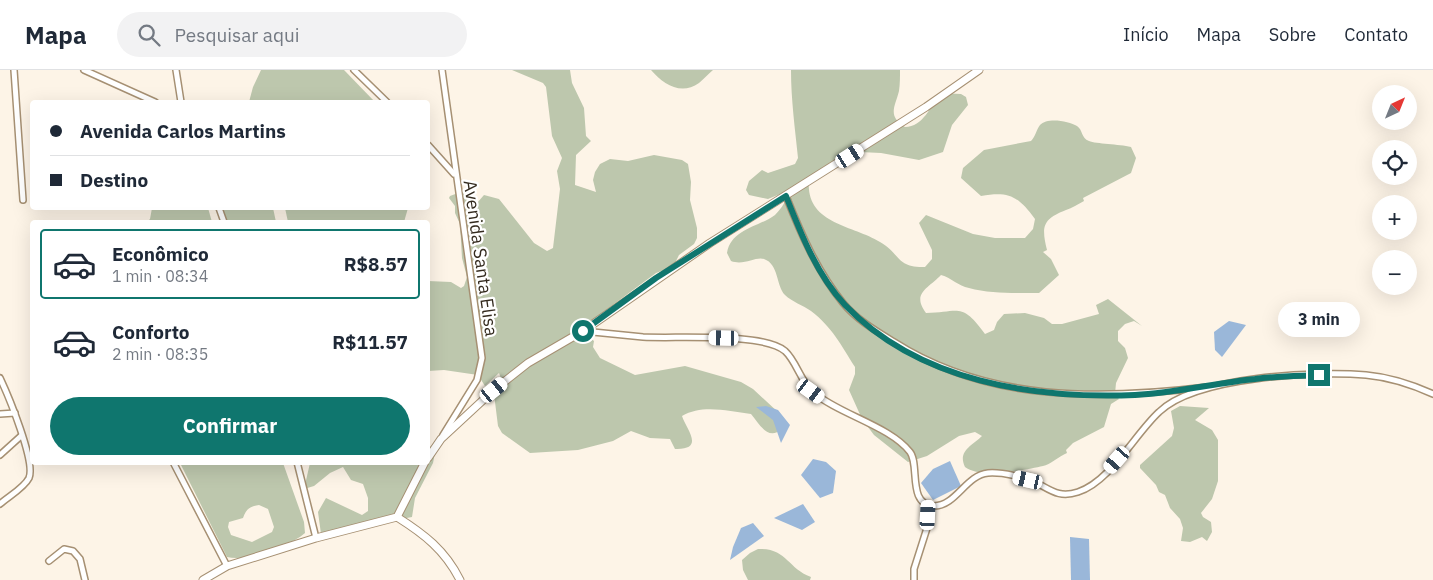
<!DOCTYPE html>
<html lang="pt">
<head>
<meta charset="utf-8">
<style>
	body { margin:0; font-family:"IBM Plex Sans",sans-serif; background:#f2f2f3; color:#1f2937; height:100vh; display:flex; flex-direction:column; font-size:19px; white-space:nowrap }
	* { box-sizing:border-box; margin:0 }
	p { font-size:16px; color:#747a83 }
	.icon { flex:none; width:28px; height:28px; fill:none; stroke:currentColor; stroke-width:2; stroke-linecap:round; stroke-linejoin:round }
	.map { position:relative; flex:1; overflow:hidden }
	.panel { position:absolute; left:30px; top:150px; width:400px; height:245px; display:flex; flex-direction:column; background:#fff; border-radius:5px; box-shadow:0 5px 20px #0002 }
	.panel>* { flex:none }
	.hud { position:absolute; left:30px; top:30px; width:400px; height:110px; border-radius:5px; box-shadow:0 5px 20px #0002; display:grid; align-content:center; height:110px; padding:0 20px; background:#fff }
	.needle { width:32px; rotate:43deg }
	.controls { position:absolute; left:1372px; top:15px; display:grid; gap:10px }
	.controls a { display:grid; place-items:center; width:45px; height:45px; border-radius:50%; background:#fff; box-shadow:0 5px 20px #0002; font-size:25px }
	.end { position:absolute; width:22px; height:22px; margin:-11px; border:6px solid #0f766e; background:#fff; box-shadow:0 0 0 2px #fff }
	.from { border-radius:50% }
	.bubble { position:absolute; height:35px; border-radius:18px; background:#fff; box-shadow:0 5px 20px #0002; font-size:16px; font-weight:700; line-height:35px; text-align:center }
	.car { position:absolute; width:15px; height:30px; margin:-15px -8px; border-radius:6px; box-shadow:0 0 4px 1px #0007; background:linear-gradient(#fff 24%,#345 0 40%,#fff 0 76%,#345 0 86%,#fff 0) }
	.hud b { display:flex; align-items:center; gap:18px; height:48px; font-size:19px }
	.hud b+b { border-top:1px solid #e0e1e3 }
	.hud i { width:12px; height:12px; background:#1f2937 }
	ul { padding:9px 0 0; list-style:none }
	li { display:flex; align-items:center; gap:15px; height:70px; margin:0 10px 8px; padding:0 10px; border:2px solid transparent; border-radius:5px }
	li div { flex:1 }
	li b { display:block; font-size:19px }
	li em { font-style:normal; font-weight:700 }
	li.selected { border-color:#0f766e }
	li>.icon { width:45px; height:45px; stroke-width:1.5 }
	.button { display:flex; gap:10px; margin-top:auto; padding:10px 20px }
	.button a { flex:1; height:58px; border-radius:30px; background:#0f766e; color:#fff; font-size:20px; font-weight:700; line-height:58px; text-align:center }
	header { display:flex; align-items:center; gap:30px; box-sizing:border-box; height:70px; padding:0 25px; background:#fff; border-bottom:1px solid #e0e1e3 }
	header strong { font-size:24px }
	nav { display:flex; gap:28px; margin-inline-start:auto; font-size:18px }
	.search { width:350px; height:45px; background:#f2f2f3; display:flex; align-items:center; gap:12px; box-sizing:border-box; padding:0 18px; border-radius:28px; color:#747a83; font-size:19px }
	.map>svg:first-child { display:block }
</style>
</head>
<body>
<header>
<strong>Mapa</strong>
<div class="search"><svg class="icon" aria-label="search" viewBox="0 0 24 24"><circle cx="10" cy="10" r="6"/><path d="M15 15l6 6"/></svg>Pesquisar aqui</div>
<nav><a>Início</a><a>Mapa</a><a>Sobre</a><a>Contato</a></nav>
</header>
<div class="map">
<svg width="1433" height="510" viewBox="0 0 1433 510">
	<rect width="100%" height="100%" fill="#fdf4e7"/>
	<g fill="#bdc7ad" fill-rule="evenodd">
		<path d="M261,0H344L375,32H249L253,17Z"/>
		<path d="M512,0H570L572,13L584,38L586,66L591,71L576,85L575,115L596,122L593,110L595,102L600,94L610,89L628,91L654,85L682,90L688,94L691,112L690,130L697,158V168L694,174L679,185L676,191L680,195C672,200 665,199 656,203L583,257V262L594,271L593,277L600,288L635,305L685,296L741,312L753,319L780,344L782,359C768,371 760,355 751,344C728,341 702,334 682,346C686,359 706,380 675,379L670,369L650,368L631,361L613,371L578,380L530,383L502,363L498,356L494,324L502,311L499,303L485,316L478,305L444,300L428,301V211L451,212L461,218L464,216L467,207L462,188L460,154L455,143V136L449,128L450,126L466,120L477,133L484,125L499,129L534,173L547,181L553,178L560,119L557,101L562,88L552,66L546,17L543,13Z"/>
		<path d="M651,0H713C708,4 704,9 699,13C681,26 663,14 651,0Z"/>
		<path d="M791,0H900C900,7 900,14 899,21C895,37 887,46 905,57C923,57 931,36 940,23L961,24L966,27L968,35L952,55L943,82L919,90L881,83L860,82L823,97L809,110C805,154 852,155 880,172C900,183 896,198 925,197L932,189V180L919,153L926,145L973,164L995,168H1025L1033,159L1035,149C1018,126 1009,121 981,126L961,108L963,98L984,80L1031,71C1036,66 1036,60 1040,55C1047,47 1069,51 1077,56C1083,60 1081,68 1089,71C1096,74 1119,74 1131,77L1136,88L1131,103L1083,128L1084,131C1078,134 1072,138 1066,140C1043,149 1041,156 1047,180L1043,182L1051,189L1059,205L1039,223C1017,223 991,224 969,218C958,216 952,208 941,205C929,218 911,223 926,243C959,243 961,231 985,264L994,260L997,252L1004,244L1025,243L1044,248L1052,254H1062L1099,244L1096,235L1108,229L1142,256L1134,251L1125,254L1118,261V271L1125,278L1128,288L1116,313L1115,324L1119,329L1111,334L1104,357L1073,373L1066,380L1067,383C1059,386 1050,395 1043,396C1025,400 980,409 965,397C957,381 973,375 982,366L975,362L959,366L927,386L908,392L874,365L862,349L849,320L855,304V297C841,275 832,257 811,241C803,235 792,232 785,225C776,216 779,194 764,189C756,186 744,196 731,191L727,183C731,159 759,157 775,145C780,140 784,134 787,128L785,122L768,129L749,125L746,120L749,111L762,100L768,103L795,94L798,88C795,58 791,30 791,0Z"/>
		<path d="M152,138H208L212,152H147L150,149Z"/>
		<path d="M222,138H273L276,152H222Z"/>
		<path d="M285,138H408L404,152H288Z"/>
		<path d="M1180,336L1209,338L1195,350L1212,360L1218,370V411L1212,429L1201,443L1203,447L1211,452L1212,462L1207,471L1202,467L1190,472L1181,471L1183,458L1180,449L1170,438L1165,425L1159,422L1156,415L1140,398V395L1172,366L1174,358L1171,341Z"/>
		<path d="M428,373L435,383L433,393L415,428L412,447L321,464L318,442L326,428L362,445L368,441V428L363,414L351,410L343,397L330,403L314,416L304,419L310,393L428,392Z"/>
		<path d="M180,393H283L304,452L305,463C289,477 248,492 227,487ZM259,435L268,439L274,457L272,462L252,472L231,465L228,457L229,452L243,448C246,439 250,436 259,435Z"/>
		<path d="M758,479C787,478 787,498 811,507L810,510H748L743,500L742,490L750,483Z"/>
	</g>
	<g fill="#9ab7d9">
		<path d="M1229,251L1246,255L1222,287L1215,280L1214,262Z"/>
		<path d="M766,336L778,340L790,355L781,373L773,350L756,337Z"/>
		<path d="M813,389L826,392L836,401L833,423L820,428L801,405Z"/>
		<path d="M950,391L961,416L933,430L921,413L933,399Z"/>
		<path d="M803,434L815,452L802,460L774,448Z"/>
		<path d="M753,453L764,466L730,490L733,477L741,458Z"/>
		<path d="M1070,467L1089,469L1090,510H1071Z"/>
	</g>
	<g fill="none" stroke-linecap="round" stroke-linejoin="round">
		<defs>
			<g id="street">
				<path d="M14,0L23,130"/>
				<path d="M84,0L155,32"/>
				<path d="M176,0L181,32"/>
				<path d="M354,0L387,32"/>
				<path d="M442,0L482,288L477,310L443,365"/>
				<path d="M428,75L454,104"/>
				<path d="M786,126C801,164 817,201 843,233C857,250 876,261 894,272C988,332 1100,330 1207,317"/>
				<path d="M219,138L224,152"/>
				<path d="M583,261C603,263 623,265 643,267C674,269 763,262 785,281C797,292 800,311 813,322C838,344 890,356 910,382C920,395 907,435 934,436C956,436 966,405 988,403C1003,402 1024,407 1037,413C1052,421 1060,428 1078,422C1110,412 1135,364 1159,342C1196,306 1316,301 1366,305C1388,307 1413,315 1433,324"/>
				<path d="M0,308C8,325 36,392 29,408C24,418 9,426 0,434"/>
				<path d="M0,344L15,343"/>
				<path d="M0,385L21,366"/>
				<path d="M173,392L227,496"/>
				<path d="M297,392L316,468"/>
				<path d="M49,491L64,479L73,481L80,489L85,510"/>
				<path d="M914,510V499L928,455L929,435"/>
			</g>
			<g id="secondary">
				<path d="M428,388L441,369L495,319L528,293L583,261L710,173L926,37L979,0"/>
				<path d="M397,447C424,464 445,480 460,510"/>
				<path d="M203,510L227,496L316,468L397,447L425,392"/>
			</g>
		</defs>
		<use href="#street" stroke="#a69073" stroke-width="8"/>
		<use href="#secondary" stroke="#a69073" stroke-width="9"/>
		<use href="#street" stroke="#fff" stroke-width="5"/>
		<use href="#secondary" stroke="#fff" stroke-width="7"/>
	</g>
	<g fill="none" stroke-linecap="round" stroke-linejoin="round">
		<path stroke="#0f766e" stroke-width="6" d="M583,261L656,208L786,126C801,164 817,205 845,235C919,312 1034,329 1135,325C1176,323 1215,313 1255,309C1276,306 1298,306 1319,305"/>
	</g>
	<g text-anchor="middle" dominant-baseline="central" stroke-width="4.5" stroke-linejoin="round" paint-order="stroke">
		<g font-size="18" fill="#332a1e" stroke="#fff">
			<text transform="translate(481 188) rotate(82)">Avenida Santa Elisa</text>
		</g>
	</g>
</svg>
<div class="controls">
<a><svg class="needle" viewBox="-14 -14 28 28"><path d="M0-13l5 13h-10z" fill="#e53935"/><path d="M0 13l5-13h-10z" fill="#747a83"/></svg></a>
<a><svg class="icon" aria-label="locate" viewBox="0 0 24 24"><circle cx="12" cy="12" r="6"/><path d="M12 2v4M12 18v4M2 12h4M18 12h4"/></svg></a>
<a>+</a>
<a>−</a>
</div>
<i class="end from" style="left:583px;top:261px"></i>
<i class="end" style="left:1319px;top:305px"></i>
<div class="bubble" style="left:1278px;top:232px;width:82px">3 min</div>
<i class="car" style="left:850px;top:86px;rotate:57deg"></i>
<i class="car" style="left:724px;top:268px;rotate:271deg"></i>
<i class="car" style="left:494px;top:320px;rotate:51deg"></i>
<i class="car" style="left:811px;top:321px;rotate:126deg"></i>
<i class="car" style="left:1117px;top:390px;rotate:221deg"></i>
<i class="car" style="left:1028px;top:410px;rotate:283deg"></i>
<i class="car" style="left:928px;top:445px;rotate:3deg"></i>
<div class="hud">
<b><i class="from"></i>Avenida Carlos Martins</b>
<b><i></i>Destino</b>
</div>
<section class="panel">
<ul>
<li class="selected"><svg class="icon" aria-label="car" viewBox="0 0 24 24"><path d="M5 17H2v-5l4-1 3-4h7l3 4 3 1v5h-3M9 17h6M6 11h13"/><circle cx="7" cy="17" r="2"/><circle cx="17" cy="17" r="2"/></svg><div><b>Econômico</b><p>1 min · 08:34</p></div><em>R$8.57</em></li>
<li><svg class="icon" aria-label="car" viewBox="0 0 24 24"><path d="M5 17H2v-5l4-1 3-4h7l3 4 3 1v5h-3M9 17h6M6 11h13"/><circle cx="7" cy="17" r="2"/><circle cx="17" cy="17" r="2"/></svg><div><b>Conforto</b><p>2 min · 08:35</p></div><em>R$11.57</em></li>
</ul>
<div class="button"><a>Confirmar</a></div>
</section>
</div>
</body>
</html>
